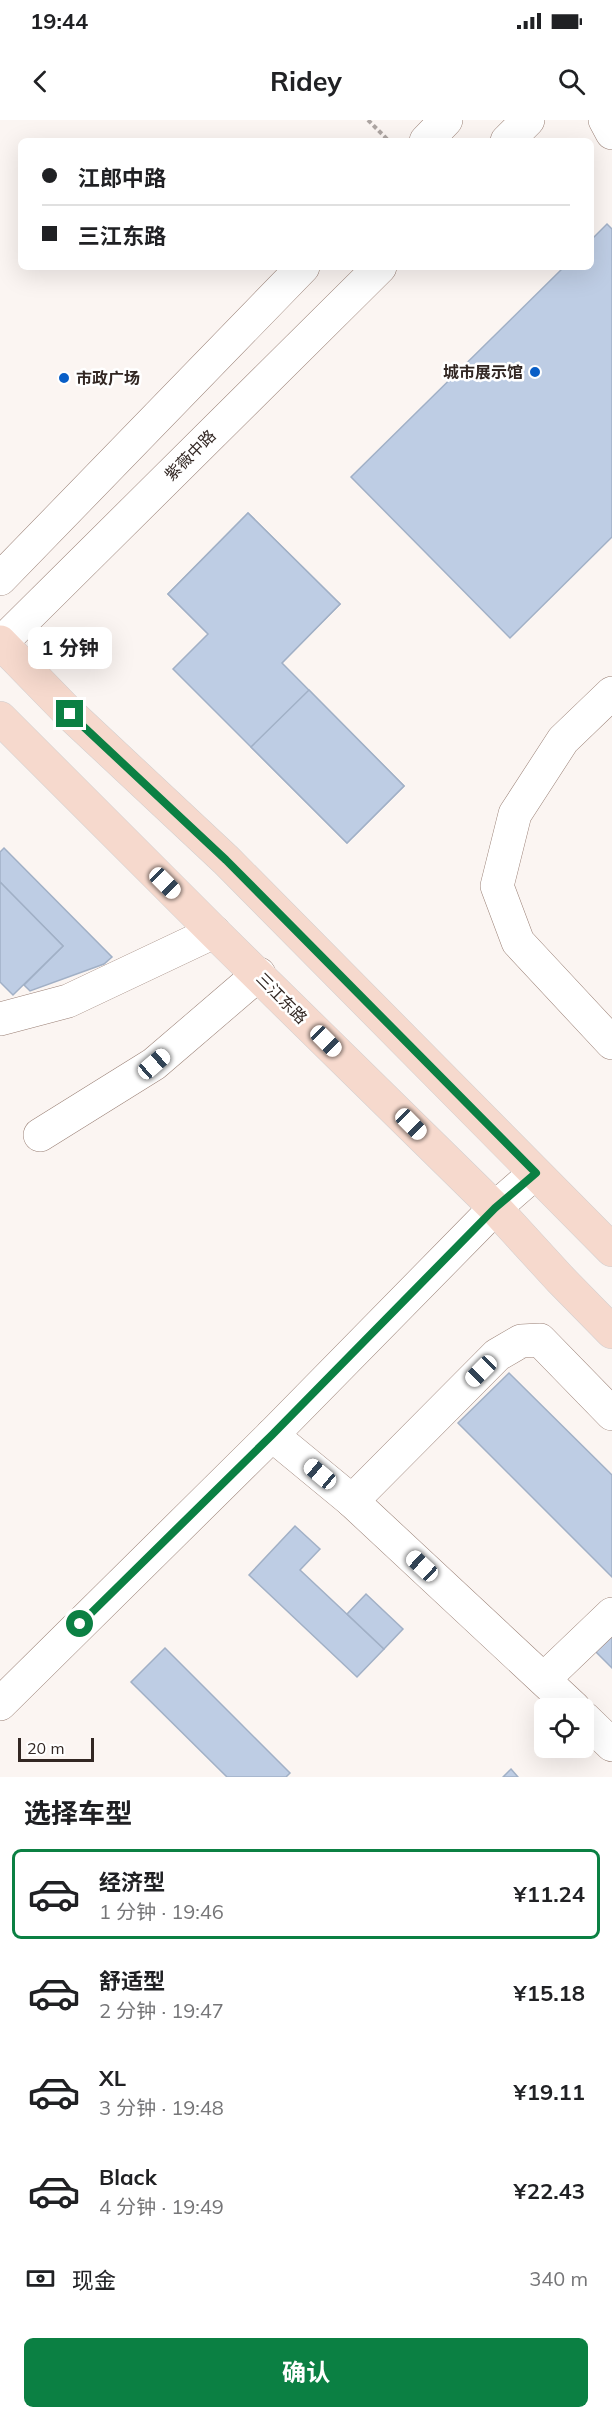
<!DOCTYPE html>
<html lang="zh">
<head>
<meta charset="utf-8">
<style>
	body { margin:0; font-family:Mulish,"Noto Sans SC",sans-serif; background:#f2f2f2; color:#202124; height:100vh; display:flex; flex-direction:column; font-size:22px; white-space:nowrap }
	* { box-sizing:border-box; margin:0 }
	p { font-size:20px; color:#757577 }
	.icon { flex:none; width:33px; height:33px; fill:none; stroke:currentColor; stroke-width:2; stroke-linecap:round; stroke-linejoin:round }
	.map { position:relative; height:1657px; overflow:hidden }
	.drawer { display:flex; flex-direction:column; background:#fff; flex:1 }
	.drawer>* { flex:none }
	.hud { position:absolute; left:18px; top:18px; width:576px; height:132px; border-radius:9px; box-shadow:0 6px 24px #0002; display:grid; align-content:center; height:132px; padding:0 24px; background:#fff }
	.controls { position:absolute; left:534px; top:1578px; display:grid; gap:12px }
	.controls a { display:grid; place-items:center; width:60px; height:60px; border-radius:9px; background:#fff; box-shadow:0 6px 24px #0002; font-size:30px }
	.scale { position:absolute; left:18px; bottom:15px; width:76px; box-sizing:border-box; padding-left:6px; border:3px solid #322723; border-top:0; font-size:16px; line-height:21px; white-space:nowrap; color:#322723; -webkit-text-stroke:4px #fff; paint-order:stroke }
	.end { position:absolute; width:27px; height:27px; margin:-14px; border:8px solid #0b8043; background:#fff; box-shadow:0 0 0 3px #fff }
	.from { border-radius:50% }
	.bubble { position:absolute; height:42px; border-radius:9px; background:#fff; box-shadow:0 6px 24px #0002; font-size:20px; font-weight:700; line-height:42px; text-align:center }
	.car { position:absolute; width:18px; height:36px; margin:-18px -9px; border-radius:8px; box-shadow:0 0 4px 2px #0007; background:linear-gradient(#fff 24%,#345 0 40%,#fff 0 76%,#345 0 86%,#fff 0) }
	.hud b { display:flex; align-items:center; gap:21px; height:57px; font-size:22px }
	.hud b+b { border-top:2px solid #e0e0e0 }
	.hud i { width:15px; height:15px; background:#202124 }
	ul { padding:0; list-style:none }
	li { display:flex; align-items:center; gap:18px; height:90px; margin:0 12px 9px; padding:0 12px; border:3px solid transparent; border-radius:9px }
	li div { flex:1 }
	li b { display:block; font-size:22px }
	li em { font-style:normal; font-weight:700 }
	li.on { border-color:#0b8043 }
	li>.icon { width:54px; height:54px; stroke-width:1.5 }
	h2 { padding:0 24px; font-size:27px; line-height:72px }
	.pay { display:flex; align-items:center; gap:15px; height:66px; padding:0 24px; font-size:22px }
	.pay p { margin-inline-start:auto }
	.action { display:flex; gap:12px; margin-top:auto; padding:12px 24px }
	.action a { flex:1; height:69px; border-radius:9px; background:#0b8043; color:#fff; font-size:24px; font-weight:700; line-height:69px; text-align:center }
	.status { display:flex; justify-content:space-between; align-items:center; height:42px; padding:0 30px; background:#fff; direction:ltr }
	.status svg { height:16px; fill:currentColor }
	header { display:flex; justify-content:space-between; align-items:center; height:78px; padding:0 24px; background:#fff; font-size:27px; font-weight:700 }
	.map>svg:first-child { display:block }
</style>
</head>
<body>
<div class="status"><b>19:44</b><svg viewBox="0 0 49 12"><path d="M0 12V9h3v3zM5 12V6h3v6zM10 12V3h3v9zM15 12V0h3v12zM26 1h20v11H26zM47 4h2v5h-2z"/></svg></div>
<header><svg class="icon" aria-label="back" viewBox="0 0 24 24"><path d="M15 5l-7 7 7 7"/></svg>Ridey<svg class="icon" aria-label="search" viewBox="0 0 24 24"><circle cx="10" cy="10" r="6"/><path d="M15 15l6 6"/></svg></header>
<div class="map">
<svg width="612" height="1657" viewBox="0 0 612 1657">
	<rect width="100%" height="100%" fill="#fbf5f2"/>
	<g fill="#becde4" stroke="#a1b0c6" stroke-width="1.5">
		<path d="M607,104L612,109V417L510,518L351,357L564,147H591V120Z"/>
		<path d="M248,393L340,484L260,565L168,474Z"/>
		<path d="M248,393L340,484L282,543L404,666L347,723L173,549L208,514L168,474Z"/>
		<path d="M309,570L404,666L347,723L251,627Z"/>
		<path d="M4,728L112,837L104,844L30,871L24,865L63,826L0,762V732Z"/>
		<path d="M0,762L63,826L13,875L0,862Z"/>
		<path d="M509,1253L612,1355V1457L458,1303Z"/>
		<path d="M295,1406L320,1429L300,1450L384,1529L357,1557L249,1455Z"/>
		<path d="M366,1474L403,1509L384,1529L347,1494Z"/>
		<path d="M612,1504V1548L589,1525Z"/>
		<path d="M165,1528L290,1653L286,1657H227L131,1562Z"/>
		<path d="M511,1649L518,1657H503Z"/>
	</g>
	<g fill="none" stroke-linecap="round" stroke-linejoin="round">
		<defs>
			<g id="minor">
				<path d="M605,0L612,13"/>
				<path d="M426,21L446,0"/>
				<path d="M507,21L528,0"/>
				<path d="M0,459L303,147"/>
				<path d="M1,523L380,147"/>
				<path d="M612,573L563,620L515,694L497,766L518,822L612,923"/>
				<path d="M0,899L68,881L214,812"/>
				<path d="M40,1015L154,944L259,854"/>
				<path d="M272,1315L352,1381L574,1588"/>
				<path d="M352,1381L497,1235L521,1221L540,1220L612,1294"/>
				<path d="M544,1559L612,1494"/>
				<path d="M0,1584L272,1315L495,1088L535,1053"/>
				<path d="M584,1598L612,1625"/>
			</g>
			<g id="major">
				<path d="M0,522L70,594L226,740L612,1130"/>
				<path d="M0,598L214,812L495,1088L560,1159L612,1212"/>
			</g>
		</defs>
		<use href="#minor" stroke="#9a8076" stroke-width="34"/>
		<use href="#major" stroke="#d2cfcf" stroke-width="34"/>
		<path stroke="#ada5a2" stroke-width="4" stroke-dasharray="4.5 3" stroke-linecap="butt" d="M368,0L389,21"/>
		<use href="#minor" stroke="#fff" stroke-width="33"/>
		<use href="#major" stroke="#f6d9cd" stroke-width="33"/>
	</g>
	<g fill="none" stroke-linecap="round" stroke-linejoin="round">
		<path stroke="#0b8043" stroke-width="8" d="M70,594L226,740L536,1053L495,1088L272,1315L80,1504"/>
	</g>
	<g fill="#085ec7" stroke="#fff" stroke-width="2">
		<circle cx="535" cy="252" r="6"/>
		<circle cx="64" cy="258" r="6"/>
	</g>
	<g text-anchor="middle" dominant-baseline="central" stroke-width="5" stroke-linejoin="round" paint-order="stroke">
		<g font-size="16" font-weight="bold" fill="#322723" stroke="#fff" text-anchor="end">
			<text x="523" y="252">城市展示馆</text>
			<text x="76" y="258" text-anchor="start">市政广场</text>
		</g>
		<g font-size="16" fill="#322723" stroke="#fff">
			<text transform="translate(190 335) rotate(-45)">紫薇中路</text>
			<text transform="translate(282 878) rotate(45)">三江东路</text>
		</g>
	</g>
</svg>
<div class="controls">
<a><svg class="icon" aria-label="locate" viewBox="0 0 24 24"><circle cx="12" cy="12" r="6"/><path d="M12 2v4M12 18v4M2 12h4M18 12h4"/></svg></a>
</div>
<div class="scale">20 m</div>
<i class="end from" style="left:80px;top:1504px"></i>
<i class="end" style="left:70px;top:594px"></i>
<div class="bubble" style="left:28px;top:507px;width:84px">1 分钟</div>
<i class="car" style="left:165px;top:763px;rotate:135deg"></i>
<i class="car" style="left:326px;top:921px;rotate:135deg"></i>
<i class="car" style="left:154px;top:944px;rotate:49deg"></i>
<i class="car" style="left:411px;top:1004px;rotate:135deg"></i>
<i class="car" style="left:481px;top:1251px;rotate:225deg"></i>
<i class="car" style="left:320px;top:1354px;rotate:310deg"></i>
<i class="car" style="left:422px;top:1446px;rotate:313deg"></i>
<div class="hud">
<b><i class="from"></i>江郎中路</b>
<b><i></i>三江东路</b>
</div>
</div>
<section class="drawer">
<h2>选择车型</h2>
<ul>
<li class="on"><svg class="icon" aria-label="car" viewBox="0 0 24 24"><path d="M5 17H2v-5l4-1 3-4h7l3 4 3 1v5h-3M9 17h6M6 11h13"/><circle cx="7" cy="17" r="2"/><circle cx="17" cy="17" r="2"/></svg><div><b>经济型</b><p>1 分钟 · 19:46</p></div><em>¥11.24</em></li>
<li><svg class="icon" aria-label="car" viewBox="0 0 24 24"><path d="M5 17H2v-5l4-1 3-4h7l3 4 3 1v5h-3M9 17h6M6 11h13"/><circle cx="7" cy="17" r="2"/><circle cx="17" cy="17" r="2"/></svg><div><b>舒适型</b><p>2 分钟 · 19:47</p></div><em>¥15.18</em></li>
<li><svg class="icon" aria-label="car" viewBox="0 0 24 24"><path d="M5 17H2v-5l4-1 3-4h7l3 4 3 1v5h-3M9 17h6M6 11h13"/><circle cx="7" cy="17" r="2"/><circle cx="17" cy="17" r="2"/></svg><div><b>XL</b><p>3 分钟 · 19:48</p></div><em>¥19.11</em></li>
<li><svg class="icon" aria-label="car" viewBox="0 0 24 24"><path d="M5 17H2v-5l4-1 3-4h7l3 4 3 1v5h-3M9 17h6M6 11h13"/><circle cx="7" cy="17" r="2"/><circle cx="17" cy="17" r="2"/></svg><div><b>Black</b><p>4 分钟 · 19:49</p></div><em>¥22.43</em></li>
</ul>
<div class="pay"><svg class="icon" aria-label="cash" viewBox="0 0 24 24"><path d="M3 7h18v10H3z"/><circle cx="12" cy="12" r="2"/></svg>现金<p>340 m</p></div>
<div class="action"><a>确认</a></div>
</section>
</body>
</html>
